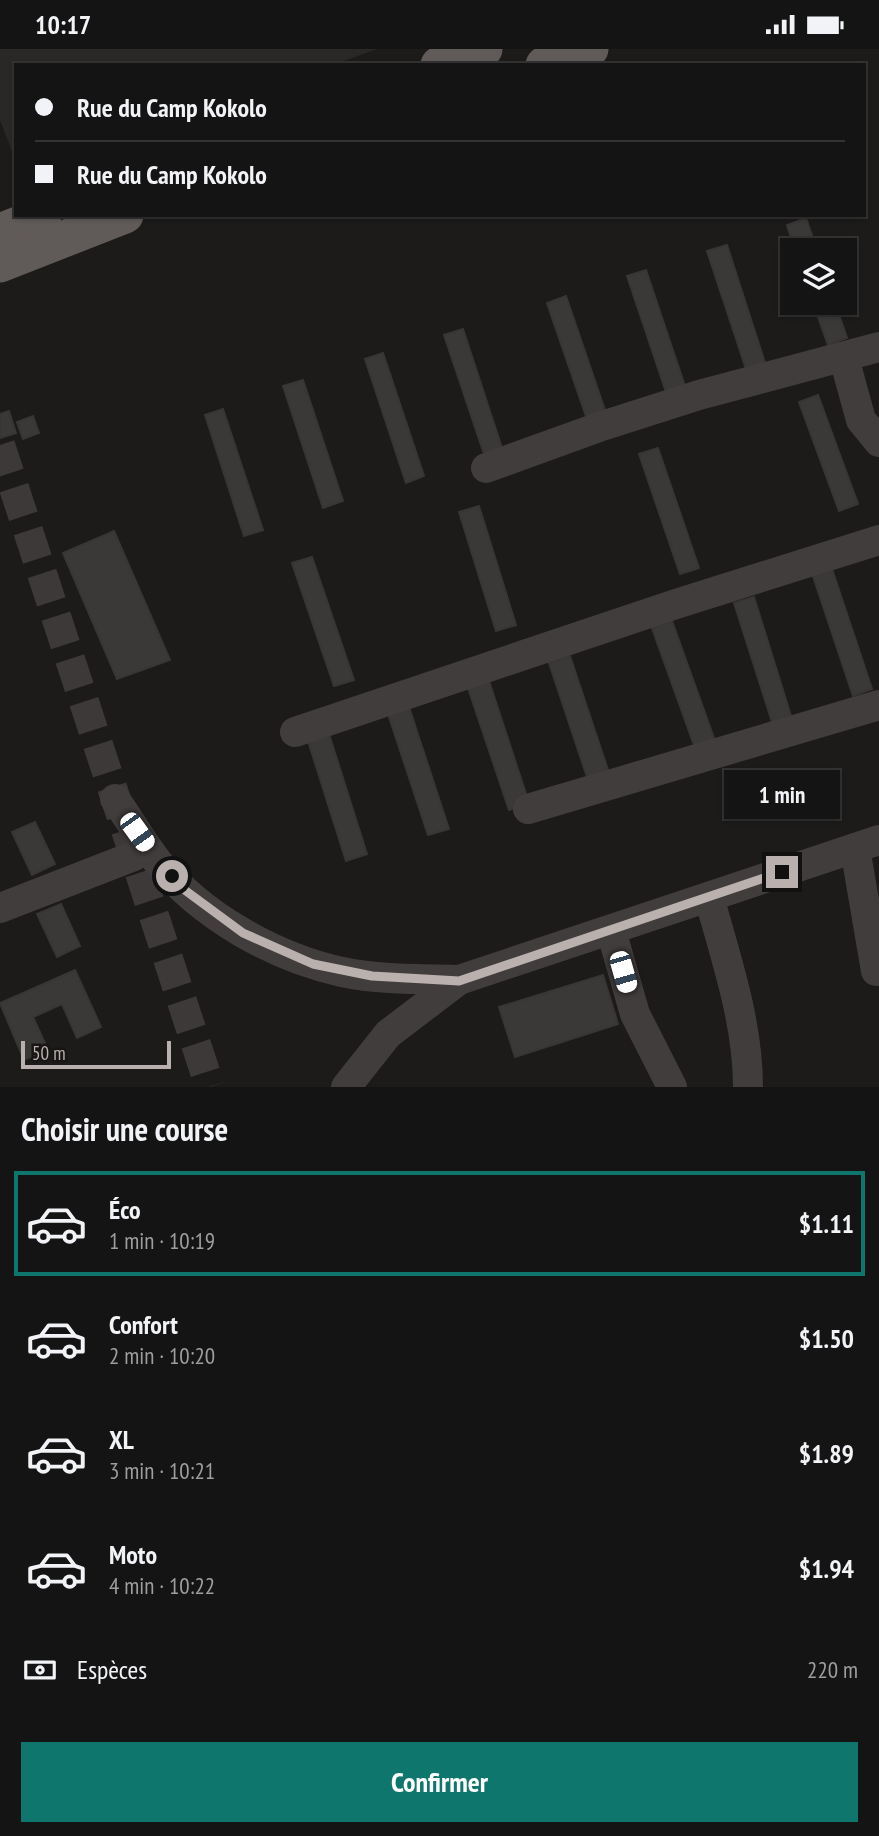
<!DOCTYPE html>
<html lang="fr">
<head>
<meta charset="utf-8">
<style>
	body { margin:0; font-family:"PT Sans Narrow",sans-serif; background:#1e1d1d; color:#f1f3f6; height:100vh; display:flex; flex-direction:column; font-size:26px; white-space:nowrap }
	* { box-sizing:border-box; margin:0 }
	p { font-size:23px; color:#9d9ea0 }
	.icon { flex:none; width:38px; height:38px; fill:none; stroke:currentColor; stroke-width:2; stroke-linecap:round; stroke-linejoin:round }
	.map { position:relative; height:1038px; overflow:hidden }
	.sheet { display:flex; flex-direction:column; background:#151414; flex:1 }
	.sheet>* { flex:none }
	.guide { position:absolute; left:14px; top:14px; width:852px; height:154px; border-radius:0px; box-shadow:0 2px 5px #0004,0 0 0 2px #343334; display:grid; align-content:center; height:154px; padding:0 21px; background:#151414 }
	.controls { position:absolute; left:780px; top:189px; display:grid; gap:14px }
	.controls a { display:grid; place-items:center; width:77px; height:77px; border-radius:0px; background:#151414; box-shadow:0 2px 5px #0004,0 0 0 2px #343334; font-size:35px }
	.scale { position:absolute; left:21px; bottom:18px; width:150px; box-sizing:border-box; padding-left:7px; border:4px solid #bab0ae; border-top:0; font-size:19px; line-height:24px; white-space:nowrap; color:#bab0ae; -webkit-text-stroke:5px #171615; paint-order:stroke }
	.end { position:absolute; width:32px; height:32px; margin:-16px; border:9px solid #bab0ae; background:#111; box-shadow:0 0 0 4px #111 }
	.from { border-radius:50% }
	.bubble { position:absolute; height:49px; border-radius:0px; background:#151414; box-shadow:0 2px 5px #0004,0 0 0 2px #343334; font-size:23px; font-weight:700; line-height:49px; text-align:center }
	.car { position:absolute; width:21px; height:42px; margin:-21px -10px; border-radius:9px; box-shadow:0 0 5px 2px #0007; background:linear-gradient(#fff 24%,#345 0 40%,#fff 0 76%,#345 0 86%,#fff 0) }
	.guide b { display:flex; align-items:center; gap:24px; height:66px; font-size:26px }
	.guide b+b { border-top:2px solid #343334 }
	.guide i { width:18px; height:18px; background:#f1f3f6 }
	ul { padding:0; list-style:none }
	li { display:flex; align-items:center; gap:21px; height:105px; margin:0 14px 10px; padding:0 7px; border:4px solid transparent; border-radius:0px }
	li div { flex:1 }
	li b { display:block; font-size:26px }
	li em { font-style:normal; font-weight:700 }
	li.selected { border-color:#0f766e }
	li>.icon { width:63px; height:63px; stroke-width:1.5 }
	h2 { padding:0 21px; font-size:32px; line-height:84px }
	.pay { display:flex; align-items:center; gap:18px; height:77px; padding:0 21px; font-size:26px }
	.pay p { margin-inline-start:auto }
	.button { display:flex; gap:14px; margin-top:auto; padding:14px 21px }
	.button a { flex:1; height:80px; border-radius:0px; background:#0f766e; color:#fff; font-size:28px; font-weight:700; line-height:80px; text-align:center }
	.status { display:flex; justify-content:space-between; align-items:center; height:49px; padding:0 35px; background:#151414; direction:ltr }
	.status svg { height:19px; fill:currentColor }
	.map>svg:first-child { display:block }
</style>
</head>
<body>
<div class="status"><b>10:17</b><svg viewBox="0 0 49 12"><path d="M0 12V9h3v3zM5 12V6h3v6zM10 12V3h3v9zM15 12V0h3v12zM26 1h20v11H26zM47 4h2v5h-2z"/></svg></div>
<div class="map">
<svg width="879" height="1038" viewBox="0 0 879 1038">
	<rect width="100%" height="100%" fill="#1c1b1a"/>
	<path fill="#292826" d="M0,0H377L333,16H16V113L0,71Z"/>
	<g fill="#3b3937" stroke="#383634" stroke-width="2">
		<path d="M806,169L817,201H795L787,176Z"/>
		<path d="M727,196L766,317L747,323L707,202Z"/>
		<path d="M646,221L687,343L668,349L627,227Z"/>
		<path d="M566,247L607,367L588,373L547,254Z"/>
		<path d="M813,254H835L847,289L828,296Z"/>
		<path d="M463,280L503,402L485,408L444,286Z"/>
		<path d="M383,304L424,427L406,434L365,310Z"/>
		<path d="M303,331L343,452L323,459L283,337Z"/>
		<path d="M818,346L858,455L839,462L799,353Z"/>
		<path d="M223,360L263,481L244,487L205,366Z"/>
		<path d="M9,362L16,384L0,389V365Z"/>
		<path d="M33,367L39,384L23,390L17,373Z"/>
		<path d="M658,399L699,519L680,525L639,405Z"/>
		<path d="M479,457L516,576L496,582L459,463Z"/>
		<path d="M114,482L170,611L117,630L63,504Z"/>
		<path d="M312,508L354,631L334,637L292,514Z"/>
		<path d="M832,520L872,640L853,647L813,527Z"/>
		<path d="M754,548L791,667L772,673L734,554Z"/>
		<path d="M672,572L715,692L695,699L652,579Z"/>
		<path d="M570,607L610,727L589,734L549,614Z"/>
		<path d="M489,632L529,754L509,761L468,639Z"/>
		<path d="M409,658L449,780L428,786L388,665Z"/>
		<path d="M329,685L367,805L346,812L308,692Z"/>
		<path d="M35,773L55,815L32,826L12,783Z"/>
		<path d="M61,855L80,897L57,908L37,865Z"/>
		<path d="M75,921L101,978L77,989L62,955L33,968L48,1001L24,1011L0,954Z"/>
		<path d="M603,926L618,975L515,1008L499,958Z"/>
	</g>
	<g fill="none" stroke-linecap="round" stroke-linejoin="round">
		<path stroke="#3c3938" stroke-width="30" stroke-dasharray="30 15" stroke-linecap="butt" d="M0,396L210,1038"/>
		<g stroke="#413d3c" stroke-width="30">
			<path d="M844,309L861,371L879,393"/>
			<path d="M486,419L602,377L699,346L879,298"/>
			<path d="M295,683L676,555L879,491"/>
			<path d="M115,750C129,770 142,792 157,812C201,867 274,908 342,923C380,931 421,930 459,931"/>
			<path d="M528,760L879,656"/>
			<path d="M855,799L876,922"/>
			<path d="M709,848C726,910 748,973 748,1038"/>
			<path d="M0,859L134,807"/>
			<path d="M611,881L635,965L672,1038"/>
			<path d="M346,1038L388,985L459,931L879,791"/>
		</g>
		<g stroke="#605a58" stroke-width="37">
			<path d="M439,16L484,0"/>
			<path d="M544,16L590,0"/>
			<path d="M0,183L43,166"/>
			<path d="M0,215L125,166"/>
		</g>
	</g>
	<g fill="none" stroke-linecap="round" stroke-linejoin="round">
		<path stroke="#bab0ae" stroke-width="9" d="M172,827L186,842L243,884L313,915L372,927L459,932L782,823"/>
	</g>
</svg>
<div class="controls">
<a><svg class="icon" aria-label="layers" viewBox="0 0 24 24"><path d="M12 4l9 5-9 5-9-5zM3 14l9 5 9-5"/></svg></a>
</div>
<div class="scale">50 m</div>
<i class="end from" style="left:172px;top:827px"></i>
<i class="end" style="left:782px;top:823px"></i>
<div class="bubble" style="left:724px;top:721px;width:116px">1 min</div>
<i class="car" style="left:137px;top:783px;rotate:144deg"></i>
<i class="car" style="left:623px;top:923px;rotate:164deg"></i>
<div class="guide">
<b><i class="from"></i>Rue du Camp Kokolo</b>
<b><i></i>Rue du Camp Kokolo</b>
</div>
</div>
<section class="sheet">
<h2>Choisir une course</h2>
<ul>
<li class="selected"><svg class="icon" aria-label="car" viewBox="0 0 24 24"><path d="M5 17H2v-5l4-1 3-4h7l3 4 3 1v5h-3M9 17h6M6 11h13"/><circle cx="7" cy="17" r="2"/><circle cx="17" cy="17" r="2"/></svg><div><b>Éco</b><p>1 min · 10:19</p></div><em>$1.11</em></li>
<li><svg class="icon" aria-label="car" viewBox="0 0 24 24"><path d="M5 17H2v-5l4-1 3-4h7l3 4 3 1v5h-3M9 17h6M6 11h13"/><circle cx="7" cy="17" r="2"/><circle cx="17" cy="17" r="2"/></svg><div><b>Confort</b><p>2 min · 10:20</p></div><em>$1.50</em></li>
<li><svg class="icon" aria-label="car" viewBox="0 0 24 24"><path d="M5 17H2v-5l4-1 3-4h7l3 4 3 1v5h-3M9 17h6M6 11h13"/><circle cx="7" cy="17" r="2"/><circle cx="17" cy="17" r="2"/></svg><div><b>XL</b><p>3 min · 10:21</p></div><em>$1.89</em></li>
<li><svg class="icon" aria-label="car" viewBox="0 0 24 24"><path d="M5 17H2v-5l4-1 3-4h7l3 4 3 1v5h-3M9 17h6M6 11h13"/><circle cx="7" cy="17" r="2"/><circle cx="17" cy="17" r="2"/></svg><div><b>Moto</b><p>4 min · 10:22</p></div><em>$1.94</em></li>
</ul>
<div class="pay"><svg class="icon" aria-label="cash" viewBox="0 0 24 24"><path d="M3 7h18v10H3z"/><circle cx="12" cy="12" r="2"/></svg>Espèces<p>220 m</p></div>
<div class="button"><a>Confirmer</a></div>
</section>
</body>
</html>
